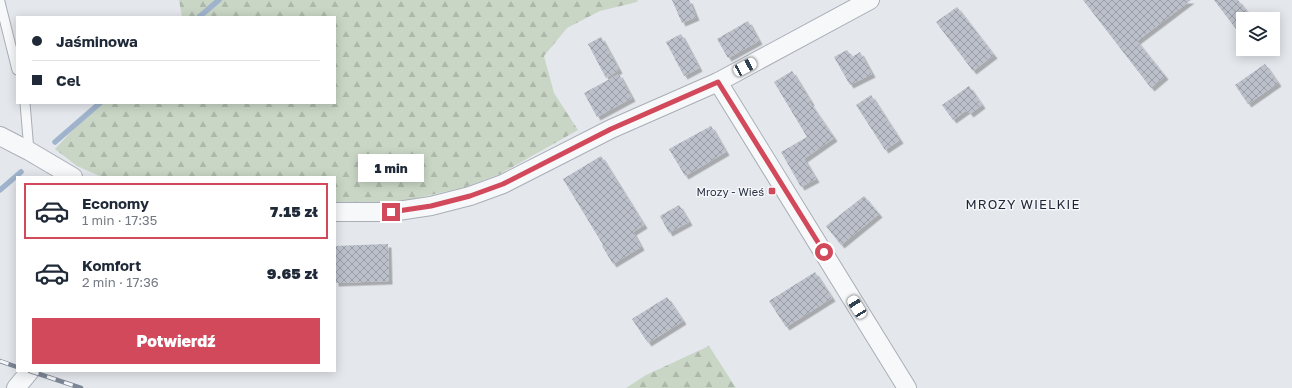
<!DOCTYPE html>
<html lang="pl">
<head>
<meta charset="utf-8">
<style>
	body { margin:0; font-family:"Golos Text",sans-serif; background:#f6f6f7; color:#1f2937; height:100vh; display:flex; flex-direction:column; font-size:15px; white-space:nowrap }
	* { box-sizing:border-box; margin:0 }
	p { font-size:13px; color:#747a83 }
	.icon { flex:none; width:22px; height:22px; fill:none; stroke:currentColor; stroke-width:2; stroke-linecap:round; stroke-linejoin:round }
	.map { position:relative; flex:1; overflow:hidden }
	.drawer { position:absolute; left:16px; top:176px; width:320px; height:196px; display:flex; flex-direction:column; background:#fff; border-radius:0px; box-shadow:0 2px 10px #0003 }
	.drawer>* { flex:none }
	.hud { position:absolute; left:16px; top:16px; width:320px; height:88px; border-radius:0px; box-shadow:0 2px 10px #0003; display:grid; align-content:center; height:88px; padding:0 16px; background:#fff }
	.buttons { position:absolute; left:1236px; top:12px; display:grid; gap:8px }
	.buttons a { display:grid; place-items:center; width:44px; height:44px; border-radius:0px; background:#fff; box-shadow:0 2px 10px #0003; font-size:20px }
	.end { position:absolute; width:18px; height:18px; margin:-9px; border:5px solid #d1495b; background:#fff; box-shadow:0 0 0 2px #fff }
	.from { border-radius:50% }
	.bubble { position:absolute; height:28px; border-radius:0px; background:#fff; box-shadow:0 2px 10px #0003; font-size:13px; font-weight:800; line-height:28px; text-align:center }
	.car { position:absolute; width:12px; height:24px; margin:-12px -6px; border-radius:5px; box-shadow:0 0 3px 1px #0007; background:linear-gradient(#fff 24%,#345 0 40%,#fff 0 76%,#345 0 86%,#fff 0) }
	.hud b { display:flex; align-items:center; gap:14px; height:38px; font-size:15px }
	.hud b+b { border-top:1px solid #e0e1e3 }
	.hud i { width:10px; height:10px; background:#1f2937 }
	ul { padding:7px 0 0; list-style:none }
	li { display:flex; align-items:center; gap:12px; height:56px; margin:0 8px 6px; padding:0 8px; border:2px solid transparent; border-radius:0px }
	li div { flex:1 }
	li b { display:block; font-size:15px }
	li em { font-style:normal; font-weight:800 }
	li.selected { border-color:#d1495b }
	li>.icon { width:36px; height:36px; stroke-width:1.5 }
	.button { display:flex; gap:8px; margin-top:auto; padding:8px 16px }
	.button a { flex:1; height:46px; border-radius:0px; background:#d1495b; color:#fff; font-size:16px; font-weight:800; line-height:46px; text-align:center }
	.map>svg:first-child { display:block }
</style>
</head>
<body>
<div class="map">
<svg width="1292" height="388" viewBox="0 0 1292 388">
	<defs>
		<pattern id="forest-firs" width="22" height="20" patternUnits="userSpaceOnUse"><rect width="22" height="20" fill="#c9d6c5"/><path d="M5 1l3.5 6h-7zM16 11l3.5 6h-7z" fill="#adb8ab"/></pattern>
		<pattern id="building-cross-hatch" width="8" height="8" patternUnits="userSpaceOnUse"><rect width="8" height="8" fill="#bbc0ca"/><path d="M0 0l8 8M0 8l8-8" fill="none" stroke="#989da6"/></pattern>
		<filter id="shadow"><feDropShadow dx="3.5" dy="3.5" stdDeviation="0" flood-color="#0004"/></filter>
	</defs>
	<rect width="100%" height="100%" fill="#e4e7ec"/>
	<g fill="url(#forest-firs)">
		<path d="M179,0H638L637,2L600,11L567,28L544,56L554,93L578,130L500,174L465,187L392,204L335,205V177H102L77,166L55,149L98,103H335V17H182Z"/>
		<path d="M709,346L736,388H626L646,375Z"/>
	</g>
	<g fill="none" stroke-linecap="round" stroke-linejoin="round">
		<g stroke="#9fb4cc" stroke-width="5.5">
			<path d="M199,17L219,0"/>
			<path d="M55,142L100,103"/>
			<path d="M0,190L21,172"/>
		</g>
	</g>
	<g fill="url(#building-cross-hatch)" filter="url(#shadow)">
		<path d="M672,0H689L696,17L682,23Z"/>
		<path d="M1083,0H1191L1137,41L1165,76L1151,88Z"/>
		<path d="M1214,0H1238L1253,19H1243V38Z"/>
		<path d="M957,7L994,55L973,71L936,22Z"/>
		<path d="M748,21L759,41L728,58L717,39Z"/>
		<path d="M681,34L699,68L684,76L666,42Z"/>
		<path d="M601,37L619,70L606,78L588,44Z"/>
		<path d="M847,50L852,57L860,52L872,74L850,85L834,57Z"/>
		<path d="M1265,64L1278,83L1248,104L1235,85Z"/>
		<path d="M792,71L811,102L810,103L834,138L804,159L816,179L801,187L781,152L807,137L774,82Z"/>
		<path d="M619,74L632,98L597,117L584,93Z"/>
		<path d="M969,86L982,105L970,114L967,110L953,120L942,105Z"/>
		<path d="M871,95L900,140L885,150L856,105Z"/>
		<path d="M711,126L726,152L685,176L669,149Z"/>
		<path d="M601,156L644,225L633,232L641,247L613,264L602,246L603,245L563,179Z"/>
		<path d="M864,196L879,214L841,245L826,226Z"/>
		<path d="M679,205L689,222L669,233L660,216Z"/>
		<path d="M388,244L389,281L335,283V246Z"/>
		<path d="M815,272L832,298L786,327L769,301Z"/>
		<path d="M667,297L683,321L648,343L632,319Z"/>
	</g>
	<g fill="none" stroke-linecap="round" stroke-linejoin="round">
		<defs>
			<g id="service">
				<path d="M0,2L17,70"/>
				<path d="M25,103L29,151"/>
			</g>
			<g id="minor">
				<path d="M718,82L907,388"/>
				<path d="M0,136L29,151L73,177"/>
				<path d="M335,212H391L431,206L470,196L503,184L611,129L718,82L870,0"/>
				<path d="M16,388L30,371"/>
			</g>
		</defs>
		<use href="#service" stroke="#a9aeb7" stroke-width="11"/>
		<use href="#minor" stroke="#a9aeb7" stroke-width="20"/>
		<use href="#service" stroke="#f7f8fa" stroke-width="9"/>
		<use href="#minor" stroke="#f7f8fa" stroke-width="18"/>
		<defs>
			<g id="rail">
				<path d="M0,361L17,367"/>
				<path d="M30,371L81,388"/>
			</g>
		</defs>
		<use href="#rail" stroke="#7d8696" stroke-width="4.5"/>
		<use href="#rail" stroke="#f4f6f9" stroke-width="3" stroke-dasharray="9" stroke-linecap="butt"/>
	</g>
	<g fill="none" stroke-linecap="round" stroke-linejoin="round">
		<path stroke="#d1495b" stroke-width="5" d="M391,212L431,206L470,196L503,184L611,129L718,82L824,252"/>
	</g>
	<rect fill="#d1495b" stroke="#f4f6f9" stroke-width="1.5" x="768" y="187" width="8" height="8" rx="2"/>
	<g text-anchor="middle" dominant-baseline="central" stroke-width="3" stroke-linejoin="round" paint-order="stroke">
		<g font-size="11" fill="#2b3445" stroke="#f4f6f9" text-anchor="end">
			<text x="764" y="191">Mrozy - Wieś</text>
		</g>
		<g font-size="13" letter-spacing="1" fill="#1d2536" stroke="#f4f6f9">
			<text x="1023" y="204">MROZY WIELKIE</text>
		</g>
	</g>
</svg>
<div class="buttons">
<a><svg class="icon" aria-label="layers" viewBox="0 0 24 24"><path d="M12 4l9 5-9 5-9-5zM3 14l9 5 9-5"/></svg></a>
</div>
<i class="end from" style="left:824px;top:252px"></i>
<i class="end" style="left:391px;top:212px"></i>
<div class="bubble" style="left:358px;top:154px;width:66px">1 min</div>
<i class="car" style="left:745px;top:67px;rotate:62deg"></i>
<i class="car" style="left:857px;top:307px;rotate:328deg"></i>
<div class="hud">
<b><i class="from"></i>Jaśminowa</b>
<b><i></i>Cel</b>
</div>
<section class="drawer">
<ul>
<li class="selected"><svg class="icon" aria-label="car" viewBox="0 0 24 24"><path d="M5 17H2v-5l4-1 3-4h7l3 4 3 1v5h-3M9 17h6M6 11h13"/><circle cx="7" cy="17" r="2"/><circle cx="17" cy="17" r="2"/></svg><div><b>Economy</b><p>1 min · 17:35</p></div><em>7.15 zł</em></li>
<li><svg class="icon" aria-label="car" viewBox="0 0 24 24"><path d="M5 17H2v-5l4-1 3-4h7l3 4 3 1v5h-3M9 17h6M6 11h13"/><circle cx="7" cy="17" r="2"/><circle cx="17" cy="17" r="2"/></svg><div><b>Komfort</b><p>2 min · 17:36</p></div><em>9.65 zł</em></li>
</ul>
<div class="button"><a>Potwierdź</a></div>
</section>
</div>
</body>
</html>
